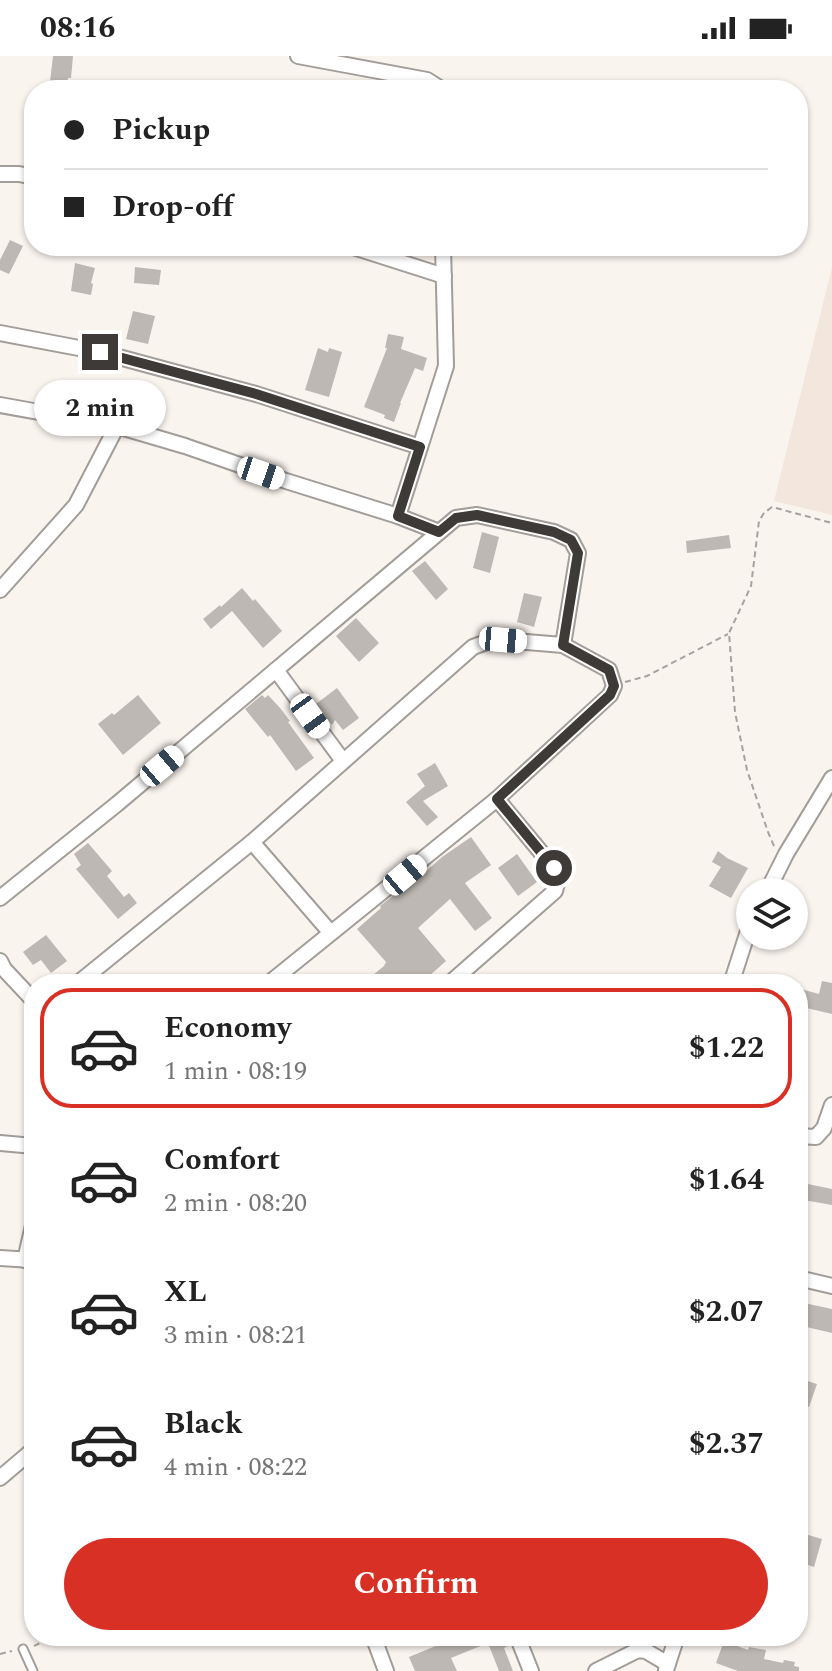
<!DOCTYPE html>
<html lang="en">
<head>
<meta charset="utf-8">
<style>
	body { margin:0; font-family:Spectral,serif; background:#f2f2f2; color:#222; height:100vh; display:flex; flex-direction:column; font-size:30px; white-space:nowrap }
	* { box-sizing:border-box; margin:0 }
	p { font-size:26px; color:#767676 }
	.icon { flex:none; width:44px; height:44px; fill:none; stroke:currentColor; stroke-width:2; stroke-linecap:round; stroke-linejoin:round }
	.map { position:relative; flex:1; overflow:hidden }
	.drawer { position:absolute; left:24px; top:918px; width:784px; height:672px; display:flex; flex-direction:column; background:#fff; border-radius:32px; box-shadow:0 2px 6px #0004 }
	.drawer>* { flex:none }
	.top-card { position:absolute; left:24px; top:24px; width:784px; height:176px; border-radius:32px; box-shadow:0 2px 6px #0004; display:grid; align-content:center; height:176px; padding:0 40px; background:#fff }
	.buttons { position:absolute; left:736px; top:822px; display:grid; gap:16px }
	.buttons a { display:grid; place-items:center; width:72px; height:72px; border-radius:50%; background:#fff; box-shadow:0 2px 6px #0004; font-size:40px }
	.end { position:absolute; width:36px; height:36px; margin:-18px; border:10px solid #3d3a38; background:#fff; box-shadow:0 0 0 4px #fff }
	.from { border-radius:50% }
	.bubble { position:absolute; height:56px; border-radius:28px; background:#fff; box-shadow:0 2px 6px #0004; font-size:26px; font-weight:700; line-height:56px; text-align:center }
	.car { position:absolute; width:24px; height:48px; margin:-24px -12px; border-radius:10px; box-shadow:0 0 6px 2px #0007; background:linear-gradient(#fff 24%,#345 0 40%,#fff 0 76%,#345 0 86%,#fff 0) }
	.top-card b { display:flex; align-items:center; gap:28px; height:76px; font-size:30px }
	.top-card b+b { border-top:2px solid #e0e0e0 }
	.top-card i { width:20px; height:20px; background:#222 }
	ul { padding:14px 0 0; list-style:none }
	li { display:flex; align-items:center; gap:24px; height:120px; margin:0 16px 12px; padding:0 24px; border:4px solid transparent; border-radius:32px }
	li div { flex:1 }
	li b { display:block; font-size:30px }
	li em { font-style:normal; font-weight:700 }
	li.active { border-color:#d93025 }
	li>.icon { width:72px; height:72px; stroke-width:1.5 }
	.primary-button { display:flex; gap:16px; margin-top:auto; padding:16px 40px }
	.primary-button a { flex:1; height:92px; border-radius:48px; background:#d93025; color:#fff; font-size:32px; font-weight:700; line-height:92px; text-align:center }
	.status { display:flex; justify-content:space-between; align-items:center; height:56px; padding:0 40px; background:#fff; direction:ltr }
	.status svg { height:22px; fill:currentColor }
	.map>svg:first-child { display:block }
</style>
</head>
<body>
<div class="status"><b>08:16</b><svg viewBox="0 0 49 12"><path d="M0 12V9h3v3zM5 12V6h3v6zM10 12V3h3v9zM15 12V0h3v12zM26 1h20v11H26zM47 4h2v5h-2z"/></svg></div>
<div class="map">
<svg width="832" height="1615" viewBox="0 0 832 1615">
	<rect width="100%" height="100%" fill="#faf4ef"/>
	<path fill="#f3e7dd" d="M832,211V459L774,445Z"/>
	<g fill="#bdb8b3">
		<path d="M53,0H73L71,22H68L66,34H49Z"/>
		<path d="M10,184L23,190L9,218L0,214V204Z"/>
		<path d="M75,207L95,212L91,227L93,228L91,239L71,235Z"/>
		<path d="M135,211L161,214L159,229L134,227Z"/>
		<path d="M133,255L155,260L148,288L126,283Z"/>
		<path d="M388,278L404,281L401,293L427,302L423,315L415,312L400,347H401L394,366L384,362L385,359L364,351L387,292H385Z"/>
		<path d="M318,292L328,296L329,292L342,296L329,341L305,334Z"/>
		<path d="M482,476L499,481L490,517L473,512Z"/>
		<path d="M729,479L731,492L687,497L686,485Z"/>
		<path d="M425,505L448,533L436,544L412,515Z"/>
		<path d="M242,532L253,545L255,543L282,575L263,592L232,555L211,573L203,563L220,549L221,551Z"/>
		<path d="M524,537L542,541L534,571L517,566Z"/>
		<path d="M356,562L379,587L359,606L336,580Z"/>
		<path d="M337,632L359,662L343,674L335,664L332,669L316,648Z"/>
		<path d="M138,639L161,667L123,699L98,668L112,657L114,659Z"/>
		<path d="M262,639L265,642L268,639L281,653L290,665L288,666L314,702L296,715L270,679L268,681L245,653Z"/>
		<path d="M435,707L448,730L423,745L438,761L427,770L406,746L425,730L417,718Z"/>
		<path d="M471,781L491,809L465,827L492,862L475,875L450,843L418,872L446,905L420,928H362L384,910L386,906L357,873L381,852L380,850L413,824L414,826L442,801Z"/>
		<path d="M88,787L112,815L107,820L124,841L129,837L137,847L118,863L76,813L81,809L74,798Z"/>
		<path d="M718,795L727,802L748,812L731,842L709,830L721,811L712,806Z"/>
		<path d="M517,798L537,826L518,840L498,812Z"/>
		<path d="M46,879L67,905L51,917L41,904L33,909L23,896Z"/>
		<path d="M822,925L832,927V958L798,950L801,933L819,938Z"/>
		<path d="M798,1126L832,1133V1149L798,1143Z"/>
		<path d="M804,1247L832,1253V1277L798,1269Z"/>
		<path d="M798,1322L817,1328L809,1351L798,1347Z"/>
		<path d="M798,1476L822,1483L814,1511L798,1506Z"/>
		<path d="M460,1580H505L508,1590L504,1592L513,1615H499L488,1587L451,1602L457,1615H415L409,1601Z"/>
		<path d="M724,1585L748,1594L749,1591L766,1594L764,1603L783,1607L784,1604L795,1606L794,1610L799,1611V1615H738L716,1607Z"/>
	</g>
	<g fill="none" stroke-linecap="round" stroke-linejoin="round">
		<defs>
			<path id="lane" d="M23,1593L33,1615"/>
			<g id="street">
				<path d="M298,0L427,24L438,31L440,34"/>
				<path d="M0,118H19L34,121"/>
				<path d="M350,190L444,220"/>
				<path d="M0,277L100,296L256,338L420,391"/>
				<path d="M0,349L117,370L185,390L286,425L398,460L439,476"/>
				<path d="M398,460L446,310L443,190"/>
				<path d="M0,534L76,449L117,370"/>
				<path d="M276,614L343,705"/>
				<path d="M252,786L330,876"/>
				<path d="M767,836L786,798L832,722"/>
				<path d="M0,842L117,748L456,462L477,459L554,476L571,484L578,497L563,589"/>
				<path d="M0,905L4,913L34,945"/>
				<path d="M77,928L252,786L473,591L489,585L503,584L563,589L609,614L614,630L610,639L497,743L268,928"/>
				<path d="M449,928L555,835L558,824L554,812L497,743"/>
				<path d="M731,928L750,869"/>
				<path d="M798,1080L816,1081L824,1072L832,1049"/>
				<path d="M0,1087L34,1090"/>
				<path d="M0,1202L32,1204"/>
				<path d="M25,1204L34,1165"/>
				<path d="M798,1222L832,1230"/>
				<path d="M0,1422L34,1393"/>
				<path d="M373,1580L386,1615"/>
				<path d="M517,1580L531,1615"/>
				<path d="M666,1614L677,1580"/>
				<path d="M596,1615L638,1594L646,1595L668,1608"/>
			</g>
		</defs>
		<use href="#lane" stroke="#a39d99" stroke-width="11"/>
		<use href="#street" stroke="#a39d99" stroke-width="18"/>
		<g stroke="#a7a29f" stroke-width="2" stroke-dasharray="6 4" stroke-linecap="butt">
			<path d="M625,626L647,620L728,578"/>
			<path d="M774,790L768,776L747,714L735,656L729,577L751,530L759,465L764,457L772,451L832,467"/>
			<path d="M34,1590L54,1580"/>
			<path d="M0,1598L12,1595"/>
		</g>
		<use href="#lane" stroke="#fff" stroke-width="7"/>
		<use href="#street" stroke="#fff" stroke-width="14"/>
	</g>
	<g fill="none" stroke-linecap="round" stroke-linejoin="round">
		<path stroke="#3d3a38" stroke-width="10" d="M100,296L256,338L420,391L398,460L439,476L456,462L477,459L554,476L571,484L578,497L563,589L609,614L614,630L610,639L497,743L554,812"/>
	</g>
</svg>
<div class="buttons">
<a><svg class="icon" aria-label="layers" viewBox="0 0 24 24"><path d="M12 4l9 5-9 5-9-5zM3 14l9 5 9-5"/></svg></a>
</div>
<i class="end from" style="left:554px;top:812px"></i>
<i class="end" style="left:100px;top:296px"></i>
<div class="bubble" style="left:34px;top:324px;width:132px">2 min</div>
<i class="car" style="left:261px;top:417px;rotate:109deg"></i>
<i class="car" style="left:503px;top:584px;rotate:95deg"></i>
<i class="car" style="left:310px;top:660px;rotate:144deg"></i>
<i class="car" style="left:162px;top:710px;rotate:50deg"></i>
<i class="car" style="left:405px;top:819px;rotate:50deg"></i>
<div class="top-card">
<b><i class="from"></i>Pickup</b>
<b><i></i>Drop-off</b>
</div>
<section class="drawer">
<ul>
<li class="active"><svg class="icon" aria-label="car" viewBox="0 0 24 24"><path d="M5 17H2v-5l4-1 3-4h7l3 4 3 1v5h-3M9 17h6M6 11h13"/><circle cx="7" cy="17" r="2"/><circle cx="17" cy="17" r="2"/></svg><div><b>Economy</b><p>1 min · 08:19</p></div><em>$1.22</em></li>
<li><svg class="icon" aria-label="car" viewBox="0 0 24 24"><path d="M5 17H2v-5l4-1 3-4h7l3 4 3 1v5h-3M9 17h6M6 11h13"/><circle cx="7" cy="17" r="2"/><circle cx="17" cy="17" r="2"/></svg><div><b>Comfort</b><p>2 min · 08:20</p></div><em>$1.64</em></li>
<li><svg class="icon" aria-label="car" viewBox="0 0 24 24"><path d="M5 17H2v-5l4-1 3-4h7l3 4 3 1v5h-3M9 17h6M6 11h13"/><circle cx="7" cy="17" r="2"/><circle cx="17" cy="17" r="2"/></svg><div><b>XL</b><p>3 min · 08:21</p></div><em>$2.07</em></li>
<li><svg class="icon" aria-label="car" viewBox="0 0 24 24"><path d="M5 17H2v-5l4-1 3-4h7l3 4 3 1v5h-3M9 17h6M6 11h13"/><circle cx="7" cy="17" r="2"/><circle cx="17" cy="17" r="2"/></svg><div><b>Black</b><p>4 min · 08:22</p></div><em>$2.37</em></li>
</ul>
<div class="primary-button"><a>Confirm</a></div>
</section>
</div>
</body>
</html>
